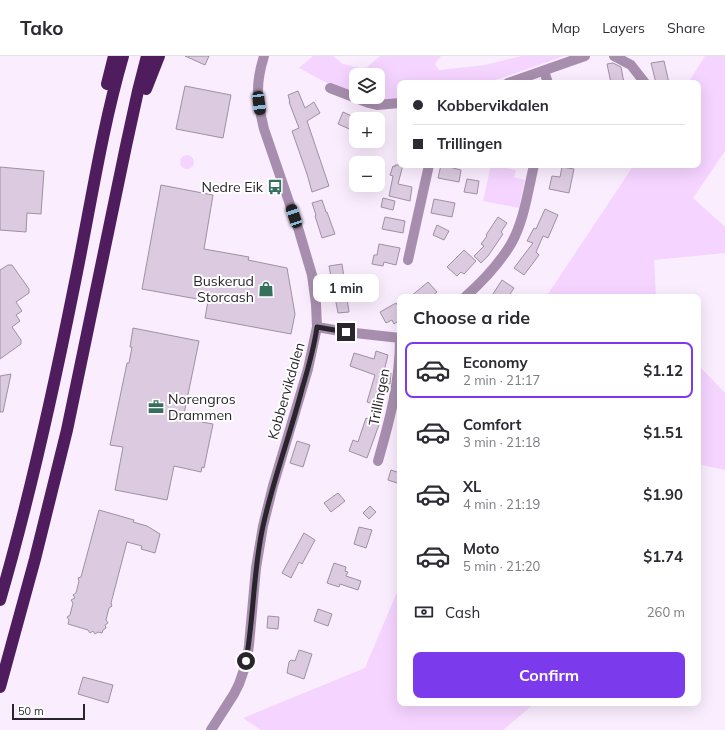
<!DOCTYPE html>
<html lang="en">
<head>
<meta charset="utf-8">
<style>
	body { margin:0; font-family:Mulish,sans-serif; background:#f7f7f7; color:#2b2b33; height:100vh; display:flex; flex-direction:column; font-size:15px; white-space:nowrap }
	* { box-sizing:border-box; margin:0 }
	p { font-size:13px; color:#7c7c81 }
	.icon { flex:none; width:22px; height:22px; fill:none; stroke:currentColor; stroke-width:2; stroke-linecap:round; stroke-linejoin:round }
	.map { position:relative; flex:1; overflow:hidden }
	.drawer { position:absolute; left:397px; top:238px; width:304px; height:412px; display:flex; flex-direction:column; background:#fff; border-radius:8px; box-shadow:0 4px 16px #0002 }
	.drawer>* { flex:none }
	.banner { position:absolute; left:397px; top:24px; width:304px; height:88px; border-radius:8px; box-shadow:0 4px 16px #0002; display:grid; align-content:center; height:88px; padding:0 16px; background:#fff }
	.fabs { position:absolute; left:349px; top:12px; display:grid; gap:8px }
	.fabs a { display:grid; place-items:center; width:36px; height:36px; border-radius:8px; background:#fff; box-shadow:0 4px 16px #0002; font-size:20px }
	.scale { position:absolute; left:12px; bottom:10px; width:73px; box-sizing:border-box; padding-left:4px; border:2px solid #2a242c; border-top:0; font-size:11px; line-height:14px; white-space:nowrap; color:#2a242c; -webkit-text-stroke:3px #fff; paint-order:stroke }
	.end { position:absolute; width:18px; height:18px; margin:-9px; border:5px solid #2a242c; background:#fff; box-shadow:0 0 0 2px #fff }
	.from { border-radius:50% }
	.bubble { position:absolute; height:28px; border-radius:8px; background:#fff; box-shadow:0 4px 16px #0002; font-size:13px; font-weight:700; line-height:28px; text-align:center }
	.car { position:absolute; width:12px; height:24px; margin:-12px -6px; border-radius:5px; box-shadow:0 0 3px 1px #0007; background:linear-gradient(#222 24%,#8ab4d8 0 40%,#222 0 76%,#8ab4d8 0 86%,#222 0) }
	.banner b { display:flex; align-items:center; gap:14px; height:38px; font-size:15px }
	.banner b+b { border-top:1px solid #e1e1e2 }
	.banner i { width:10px; height:10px; background:#2b2b33 }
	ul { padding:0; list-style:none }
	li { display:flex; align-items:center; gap:12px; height:56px; margin:0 8px 6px; padding:0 8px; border:2px solid transparent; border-radius:8px }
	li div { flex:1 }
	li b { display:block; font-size:15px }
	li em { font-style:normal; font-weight:700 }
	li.active { border-color:#7c3aed }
	li>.icon { width:36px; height:36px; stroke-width:1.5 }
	h2 { padding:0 16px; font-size:18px; line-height:48px }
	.pay { display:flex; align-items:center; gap:10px; height:44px; padding:0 16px; font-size:15px }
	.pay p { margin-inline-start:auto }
	.cta { display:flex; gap:8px; margin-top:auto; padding:8px 16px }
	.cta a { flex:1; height:46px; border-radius:8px; background:#7c3aed; color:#fff; font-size:16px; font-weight:700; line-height:46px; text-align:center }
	header { display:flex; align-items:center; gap:24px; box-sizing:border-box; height:56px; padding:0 20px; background:#fff; border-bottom:1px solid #e1e1e2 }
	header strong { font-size:19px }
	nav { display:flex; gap:22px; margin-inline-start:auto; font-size:14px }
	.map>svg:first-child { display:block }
</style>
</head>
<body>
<header>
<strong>Tako</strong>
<nav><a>Map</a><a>Layers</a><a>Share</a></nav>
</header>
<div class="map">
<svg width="725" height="674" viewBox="0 0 725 674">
	<rect width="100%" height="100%" fill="#faedfe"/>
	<g fill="#f5d4ff">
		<path d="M313,0H333L343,8L365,13L380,0H441L435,8L439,14L485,9L521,0H564L487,27H400V42L378,45L361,41H378V19H356V39L323,25L299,12Z"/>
		<path d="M705,0H725V95L693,142L725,171V197L654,204L656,241H546L634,109H698V27H688Z"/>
		<circle cx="187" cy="106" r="7"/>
		<path d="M491,109L516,114L514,121L525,124L519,152L483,145Z"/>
		<path d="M698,309L725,337V414L698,408Z"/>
		<path d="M400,529V647H535L503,674H261L243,662L365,612Z"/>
	</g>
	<g fill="#dbcae0" stroke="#a090a4">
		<path d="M185,0H209L205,9Z"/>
		<path d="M664,5L669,27H656L651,7Z"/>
		<path d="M613,7L621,11L624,27H611L607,8Z"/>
		<path d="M185,30L231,39L223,82L176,73Z"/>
		<path d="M298,35L305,52L314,46L320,57L307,65L329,130L312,136L307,118L292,75L299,72L289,46H290L288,39Z"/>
		<path d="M343,56L356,62V71L354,75L338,68Z"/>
		<path d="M395,109H403L398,128L412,131L410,145L389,140L393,120L390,119L393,110L395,111Z"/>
		<path d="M441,109L461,114L459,126L438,122Z"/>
		<path d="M0,111L44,115L41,158L27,157L26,176L0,174Z"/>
		<path d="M562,111L574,113L569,137L549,133L552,120L560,121Z"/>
		<path d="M467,123L479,125L477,138L464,136Z"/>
		<path d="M161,129L213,139L204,193L249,201L248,204L287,212L295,258L291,278L205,262L208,245L142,233Z"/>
		<path d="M383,142L395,145L393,154L381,151Z"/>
		<path d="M434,143L455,147L452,161L431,157Z"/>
		<path d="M322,144L326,156H327L335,178L322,182L315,160L316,159L312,147Z"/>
		<path d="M545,153L558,159L548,182L543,180L536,196L539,199L524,219L514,212L533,187L527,185L534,172L536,173Z"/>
		<path d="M385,161L405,165L403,177L382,173Z"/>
		<path d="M498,161L507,167L501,176L503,178L488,200L481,207L474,200L484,190L481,188L487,180L486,179Z"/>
		<path d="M437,169L449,175L444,184L433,179Z"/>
		<path d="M379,188L400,192L396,209L384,206L383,210L372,208L374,199H377Z"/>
		<path d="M464,194L476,205L464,218L461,216L457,220L447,211Z"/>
		<path d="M342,208L349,256L338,257L329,210Z"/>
		<path d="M8,209H12L29,233V237L16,246L22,255L16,259L20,265L12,271L21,284V288L0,303V214Z"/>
		<path d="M502,224L514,232L508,241H491Z"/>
		<path d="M428,226L437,236L431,241H410Z"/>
		<path d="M396,247L400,254V264L394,268L392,264L386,267L380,256Z"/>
		<path d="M133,272L199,285L184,358L203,361L202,366L213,368L204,412L202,411L201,416L174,410L167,444L115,434L123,391L110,389L127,307H129L132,291H130Z"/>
		<path d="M376,295L388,299L384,315L391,317L390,328L386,327L380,350L367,346L375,319L350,310L354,297L374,303Z"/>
		<path d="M11,318L3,356H0V320Z"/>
		<path d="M366,362L380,366L367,402L349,395L353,384L358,386Z"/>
		<path d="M297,385L310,389L303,411L290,407Z"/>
		<path d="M391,414L400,417V428L388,424Z"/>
		<path d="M338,437L345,445L331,456L324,447Z"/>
		<path d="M370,450L376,456L369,463L363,457Z"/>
		<path d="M99,454L134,464L133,466L147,470L160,478L155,497L141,493L142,490L127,486L111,547L112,550L109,552L106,564L108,567L105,569L106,572L103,574L102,577L98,576L95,578L93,575L90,577L88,574L68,568L69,564L67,561L70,559L73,547L71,544L75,542L73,539L76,537L79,525L78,522L81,521Z"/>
		<path d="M359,471L372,474L366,492L354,488Z"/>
		<path d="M304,477L315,484L302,508L299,506L291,522L282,517Z"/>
		<path d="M334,507L346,511L345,515L348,516L346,520L361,525L358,534L340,528L339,531L327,527Z"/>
		<path d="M318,553L332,558L328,570L314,565Z"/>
		<path d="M268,560L279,561L278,573L267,572Z"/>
		<path d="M299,594L312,598L304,623L287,617L289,606L291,604L295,605Z"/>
		<path d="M83,621L113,629L108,647L78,638Z"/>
	</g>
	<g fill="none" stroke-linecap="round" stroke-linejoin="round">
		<g stroke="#a78eae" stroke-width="10">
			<path d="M614,0L631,9L645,27"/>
			<path d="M544,15L548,27"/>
			<path d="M508,27L585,0"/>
			<path d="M330,32L369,47L377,49L400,47"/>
			<path d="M408,204L429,109"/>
			<path d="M465,241C482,226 499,208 511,188C524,165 528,135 534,109"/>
			<path d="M317,271L346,276L400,282"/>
			<path d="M378,405C390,363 400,326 400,282"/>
			<path d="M211,674L234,638L239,628L247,605L249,589L256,512L263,470L273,430L308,313L317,271L316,248L312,219L299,175L264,73C257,44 255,29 264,0"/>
		</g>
		<g stroke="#4f1c5d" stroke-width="12">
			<path d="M107,28L114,0"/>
			<path d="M146,33L159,0"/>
			<path d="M0,544C30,441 53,336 74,231C90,154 101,76 123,0"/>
			<path d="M0,631L35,503L67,374L126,90L138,35L147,0"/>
		</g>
	</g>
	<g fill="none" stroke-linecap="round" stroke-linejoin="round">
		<path stroke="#2a242c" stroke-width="5" d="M246,605C254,560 253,515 263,470C273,424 290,379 302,333C308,313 314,292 317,271L346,276"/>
	</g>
	<defs>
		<symbol id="bus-bare" viewBox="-9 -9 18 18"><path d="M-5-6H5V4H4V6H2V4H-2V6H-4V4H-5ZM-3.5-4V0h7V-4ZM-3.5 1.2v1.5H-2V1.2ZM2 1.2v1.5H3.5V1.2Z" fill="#34705b" stroke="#fff" stroke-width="2.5" paint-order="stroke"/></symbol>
		<symbol id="shop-bare" viewBox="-9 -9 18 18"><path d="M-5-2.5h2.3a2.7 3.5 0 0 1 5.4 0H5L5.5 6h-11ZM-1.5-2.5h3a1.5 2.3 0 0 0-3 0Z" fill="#34705b" stroke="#fff" stroke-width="2.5" paint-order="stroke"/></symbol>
		<symbol id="office-bare" viewBox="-9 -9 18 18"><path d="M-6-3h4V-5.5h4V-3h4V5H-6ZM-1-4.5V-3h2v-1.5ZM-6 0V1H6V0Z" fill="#34705b" stroke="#fff" stroke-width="2.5" paint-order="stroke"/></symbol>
	</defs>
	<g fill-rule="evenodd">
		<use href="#bus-bare" x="264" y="120" width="22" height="22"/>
		<use href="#shop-bare" x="255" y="222" width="22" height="22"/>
		<use href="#office-bare" x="145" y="340" width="22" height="22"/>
	</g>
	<g text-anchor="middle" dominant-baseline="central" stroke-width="4" stroke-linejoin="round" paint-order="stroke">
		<g font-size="14" fill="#2a242c" stroke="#fff" text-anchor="end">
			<text x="263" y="131">Nedre Eik</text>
			<text x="254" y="225">Buskerud<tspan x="254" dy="16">Storcash</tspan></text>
			<text x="168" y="343" text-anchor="start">Norengros<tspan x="168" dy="16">Drammen</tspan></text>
		</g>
		<g font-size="14" fill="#2a242c" stroke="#fff">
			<text transform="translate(286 335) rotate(-74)">Kobbervikdalen</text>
			<text transform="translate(379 341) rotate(-79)">Trillingen</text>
		</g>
	</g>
</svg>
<div class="fabs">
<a><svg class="icon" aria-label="layers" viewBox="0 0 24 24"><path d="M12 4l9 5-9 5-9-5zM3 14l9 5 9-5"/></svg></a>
<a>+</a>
<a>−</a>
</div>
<div class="scale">50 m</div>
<i class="end from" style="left:246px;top:605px"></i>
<i class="end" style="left:346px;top:276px"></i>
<div class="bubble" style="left:313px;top:218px;width:66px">1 min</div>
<i class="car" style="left:259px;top:47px;rotate:173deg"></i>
<i class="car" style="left:294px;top:160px;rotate:341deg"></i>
<div class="banner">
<b><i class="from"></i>Kobbervikdalen</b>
<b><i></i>Trillingen</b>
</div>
<section class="drawer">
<h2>Choose a ride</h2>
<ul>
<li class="active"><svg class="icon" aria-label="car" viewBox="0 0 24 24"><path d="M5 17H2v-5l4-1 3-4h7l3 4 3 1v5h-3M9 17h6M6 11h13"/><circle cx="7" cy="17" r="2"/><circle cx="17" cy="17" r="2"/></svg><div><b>Economy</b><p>2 min · 21:17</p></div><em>$1.12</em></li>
<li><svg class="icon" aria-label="car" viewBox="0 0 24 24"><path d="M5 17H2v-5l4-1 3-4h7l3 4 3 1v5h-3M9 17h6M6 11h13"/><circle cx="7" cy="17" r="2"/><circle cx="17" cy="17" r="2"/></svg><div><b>Comfort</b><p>3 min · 21:18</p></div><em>$1.51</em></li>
<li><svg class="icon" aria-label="car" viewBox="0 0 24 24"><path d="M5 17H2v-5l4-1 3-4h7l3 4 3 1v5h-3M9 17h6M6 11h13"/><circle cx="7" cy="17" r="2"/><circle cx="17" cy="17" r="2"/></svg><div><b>XL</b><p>4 min · 21:19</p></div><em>$1.90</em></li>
<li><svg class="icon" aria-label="car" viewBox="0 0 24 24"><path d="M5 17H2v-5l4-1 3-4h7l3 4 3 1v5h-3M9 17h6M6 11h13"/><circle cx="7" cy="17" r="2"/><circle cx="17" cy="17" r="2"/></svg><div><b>Moto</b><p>5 min · 21:20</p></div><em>$1.74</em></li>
</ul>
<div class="pay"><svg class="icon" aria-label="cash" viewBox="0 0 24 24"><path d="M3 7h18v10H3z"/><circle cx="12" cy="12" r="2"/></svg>Cash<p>260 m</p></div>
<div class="cta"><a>Confirm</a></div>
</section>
</div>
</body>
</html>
